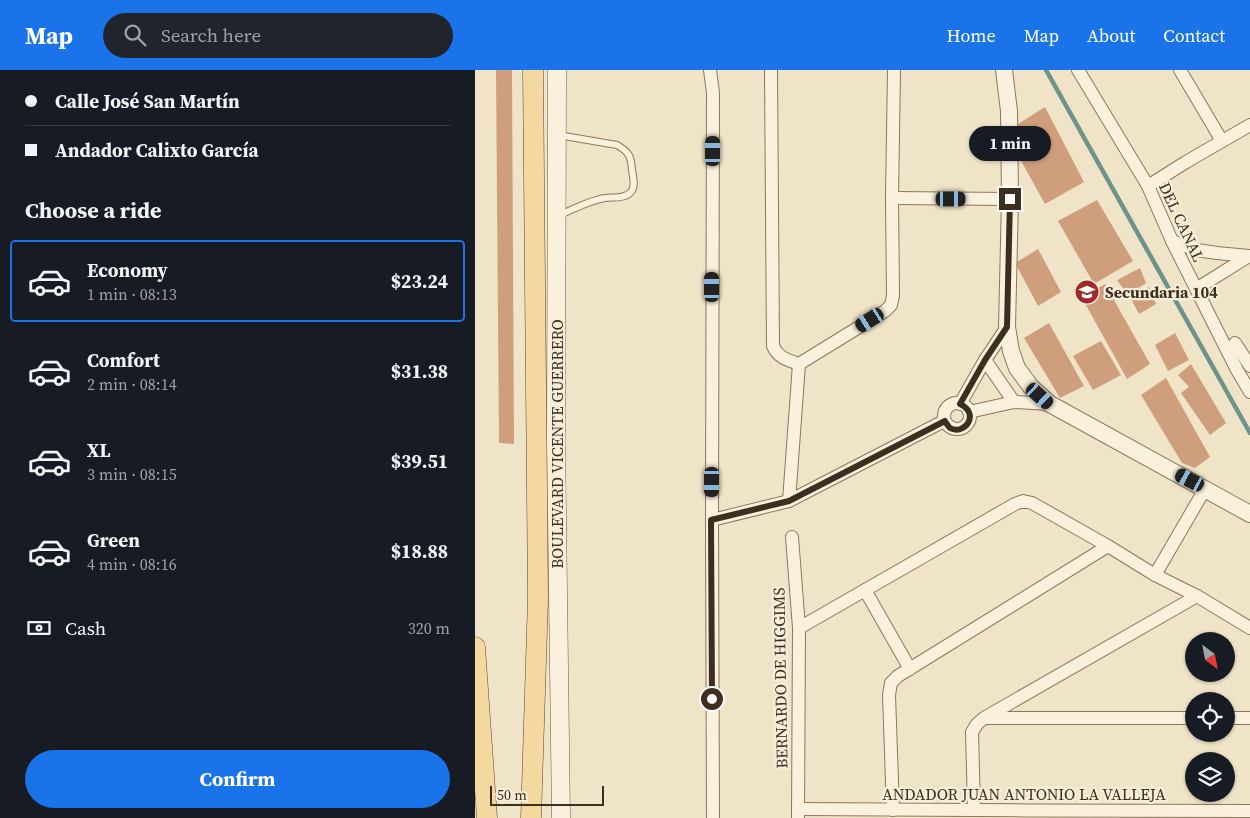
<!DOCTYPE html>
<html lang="en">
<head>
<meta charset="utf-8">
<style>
	body { margin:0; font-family:"Source Serif 4",serif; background:#20242c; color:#f1f3f6; height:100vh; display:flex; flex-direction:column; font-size:19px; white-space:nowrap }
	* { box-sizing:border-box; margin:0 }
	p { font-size:16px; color:#9ea1a6 }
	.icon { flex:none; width:28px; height:28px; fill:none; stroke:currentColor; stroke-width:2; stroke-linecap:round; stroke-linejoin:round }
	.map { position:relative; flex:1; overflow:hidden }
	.details { display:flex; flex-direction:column; background:#171b24; width:475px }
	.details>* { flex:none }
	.hud { display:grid; align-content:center; height:110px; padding:0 25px; background:#171b24 }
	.needle { width:32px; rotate:148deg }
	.fabs { position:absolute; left:710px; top:562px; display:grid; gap:10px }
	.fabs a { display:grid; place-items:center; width:50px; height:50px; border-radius:50%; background:#171b24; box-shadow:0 1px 4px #0004; font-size:25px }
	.scale { position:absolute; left:15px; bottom:12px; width:114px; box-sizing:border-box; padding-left:5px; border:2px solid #3d2e20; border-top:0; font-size:14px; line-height:18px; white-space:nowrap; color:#3d2e20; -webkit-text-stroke:4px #f7eed8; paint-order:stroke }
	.end { position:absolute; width:22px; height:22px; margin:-11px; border:6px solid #3d2e20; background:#fff; box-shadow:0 0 0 2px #fff }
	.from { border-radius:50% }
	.bubble { position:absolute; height:35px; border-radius:18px; background:#171b24; box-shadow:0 1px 4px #0004; font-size:16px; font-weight:700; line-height:35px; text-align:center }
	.car { position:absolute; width:15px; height:30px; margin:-15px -8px; border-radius:6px; box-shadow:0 0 4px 1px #0007; background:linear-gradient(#222 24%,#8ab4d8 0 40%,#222 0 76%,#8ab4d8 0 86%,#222 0) }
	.hud b { display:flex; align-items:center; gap:18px; height:48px; font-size:19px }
	.hud b+b { border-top:1px solid #363941 }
	.hud i { width:12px; height:12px; background:#f1f3f6 }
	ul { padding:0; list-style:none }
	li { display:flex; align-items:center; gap:15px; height:82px; margin:0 10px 8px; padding:0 15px; border:2px solid transparent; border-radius:5px }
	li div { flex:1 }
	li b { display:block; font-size:19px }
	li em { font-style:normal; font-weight:700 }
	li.active { border-color:#1a73e8 }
	li>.icon { width:45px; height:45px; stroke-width:1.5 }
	h2 { padding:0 25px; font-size:22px; line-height:60px }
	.pay { display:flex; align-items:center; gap:12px; height:55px; padding:0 25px; font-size:19px }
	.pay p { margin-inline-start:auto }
	.cta { display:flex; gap:10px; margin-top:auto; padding:10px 25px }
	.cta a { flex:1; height:58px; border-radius:30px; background:#1a73e8; color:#fff; font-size:20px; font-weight:700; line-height:58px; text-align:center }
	header { display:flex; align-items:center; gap:30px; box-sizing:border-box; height:70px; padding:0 25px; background:#1a73e8; color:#fff }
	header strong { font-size:24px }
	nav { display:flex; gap:28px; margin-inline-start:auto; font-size:18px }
	.search { width:350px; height:45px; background:#20242c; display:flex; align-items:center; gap:12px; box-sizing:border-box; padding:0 18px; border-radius:28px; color:#9ea1a6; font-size:19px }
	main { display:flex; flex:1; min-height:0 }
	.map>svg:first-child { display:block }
</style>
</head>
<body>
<header>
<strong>Map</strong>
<div class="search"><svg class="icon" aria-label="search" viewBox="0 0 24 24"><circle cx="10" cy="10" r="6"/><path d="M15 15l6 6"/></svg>Search here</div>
<nav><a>Home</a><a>Map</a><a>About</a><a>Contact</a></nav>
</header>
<main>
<section class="details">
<div class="hud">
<b><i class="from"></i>Calle José San Martín</b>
<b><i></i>Andador Calixto García</b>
</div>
<h2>Choose a ride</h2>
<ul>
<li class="active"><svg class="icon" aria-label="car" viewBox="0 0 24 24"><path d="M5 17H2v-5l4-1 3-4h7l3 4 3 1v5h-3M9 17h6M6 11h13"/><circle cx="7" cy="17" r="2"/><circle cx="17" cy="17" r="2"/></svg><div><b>Economy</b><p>1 min · 08:13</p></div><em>$23.24</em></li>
<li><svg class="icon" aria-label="car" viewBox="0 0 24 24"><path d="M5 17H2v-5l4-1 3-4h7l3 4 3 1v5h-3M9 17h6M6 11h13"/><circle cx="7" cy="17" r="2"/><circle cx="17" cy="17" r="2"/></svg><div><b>Comfort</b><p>2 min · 08:14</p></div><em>$31.38</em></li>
<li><svg class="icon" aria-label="car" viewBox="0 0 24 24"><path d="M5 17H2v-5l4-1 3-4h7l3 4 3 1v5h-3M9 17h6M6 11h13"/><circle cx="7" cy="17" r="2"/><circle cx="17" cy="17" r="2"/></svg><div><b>XL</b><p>3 min · 08:15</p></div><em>$39.51</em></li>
<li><svg class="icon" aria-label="car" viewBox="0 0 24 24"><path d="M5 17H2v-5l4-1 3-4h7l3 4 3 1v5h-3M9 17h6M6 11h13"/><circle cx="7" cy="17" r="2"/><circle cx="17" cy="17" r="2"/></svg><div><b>Green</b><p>4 min · 08:16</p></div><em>$18.88</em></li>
</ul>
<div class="pay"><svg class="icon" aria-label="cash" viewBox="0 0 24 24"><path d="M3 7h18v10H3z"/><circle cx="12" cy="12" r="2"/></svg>Cash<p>320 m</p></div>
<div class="cta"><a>Confirm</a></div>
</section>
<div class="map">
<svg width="775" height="748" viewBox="0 0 775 748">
	<rect width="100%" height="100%" fill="#f0e4c8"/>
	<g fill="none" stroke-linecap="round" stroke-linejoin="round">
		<path stroke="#6f938a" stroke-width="4.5" d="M571,0L775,363"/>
	</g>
	<g fill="#cf9f7d">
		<path d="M21,0H37L39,374L24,373Z"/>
		<path d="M570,37L609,112L570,134L544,87L543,54Z"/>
		<path d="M622,130L658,191L619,214L583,151Z"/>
		<path d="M563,179L586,222L563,236L540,193Z"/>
		<path d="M665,198L671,213L653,225L642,210Z"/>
		<path d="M630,214L675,294L652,309L607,228Z"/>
		<path d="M674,217L681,234L664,244L655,227Z"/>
		<path d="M574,253L609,316L585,328L549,268Z"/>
		<path d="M700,263L714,290L693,301L680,275Z"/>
		<path d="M626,271L646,305L618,320L598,286Z"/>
		<path d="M716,294L751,353L735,365L706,323L714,317L703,305Z"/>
		<path d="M691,308L735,387L720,398L707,393L666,325Z"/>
	</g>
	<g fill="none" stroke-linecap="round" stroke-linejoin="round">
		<defs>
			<path id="service" d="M83,146C98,139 113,131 130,128C138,127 150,129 156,122C161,116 158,107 157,100C156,86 154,82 142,75L83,65"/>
			<g id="minor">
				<path d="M235,0L238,23L237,450L238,748"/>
				<path d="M296,0L298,276C303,288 313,290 324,294"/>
				<path d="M603,0L673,116L697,171L762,300L775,322"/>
				<path d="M705,0L747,71"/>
				<path d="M673,116L711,92L775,55"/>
				<path d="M417,128L535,129"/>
				<path d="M697,171L722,180L742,183L774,186"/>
				<path d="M721,219L774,186"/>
				<path d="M760,273L775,296"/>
				<path d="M510,290L539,332"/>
				<path d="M324,294L410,241L416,235L418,226L417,128L419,0"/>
				<circle cx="482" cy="346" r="13"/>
				<path d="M485,334L510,290L532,257"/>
				<path d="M494,342L539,332L575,334"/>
				<path d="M314,431L324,294"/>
				<path d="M237,450L314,431L469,351"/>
				<path d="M317,467L324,558L323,748"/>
				<path d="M680,505L730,419"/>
				<path d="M390,520L435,599"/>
				<path d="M324,558L540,434L548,431L557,433L633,476L680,505L722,526L775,558"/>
				<path d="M511,648H719"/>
				<path d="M751,648H775"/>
				<path d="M323,739C474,741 624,740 775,741"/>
				<path d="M418,740L414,625L416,613L423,606L633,476"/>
				<path d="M499,740L497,662L502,654L509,648L722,526"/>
			</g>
			<path id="tertiary" d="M529,0L534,41L535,129L532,257L536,281L542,298L556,317L575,334L775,444"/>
			<path id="secondary" d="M82,0L81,371L86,748"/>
			<g id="primary">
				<path d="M0,577L12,748"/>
				<path d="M56,748L63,528L58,0"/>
			</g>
		</defs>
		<use href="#service" stroke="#8d765c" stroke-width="8"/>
		<use href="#minor" stroke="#8d765c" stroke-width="14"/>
		<use href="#tertiary" stroke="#8d765c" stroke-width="18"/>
		<use href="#secondary" stroke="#6f573f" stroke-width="19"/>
		<use href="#primary" stroke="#5b4430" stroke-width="21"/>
		<use href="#service" stroke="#faf1dc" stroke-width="6"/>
		<use href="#minor" stroke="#faf1dc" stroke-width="12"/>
		<use href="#tertiary" stroke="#faf1dc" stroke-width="16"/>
		<use href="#secondary" stroke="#faf1dc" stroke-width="18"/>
		<use href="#primary" stroke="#f3d9a0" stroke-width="20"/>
	</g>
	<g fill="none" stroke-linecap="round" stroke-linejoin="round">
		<path stroke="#3d2e20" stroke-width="6" d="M237,629L236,450L314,431L470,351C470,352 474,357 475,358C489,366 506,344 485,334L510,290L532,257L535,129"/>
	</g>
	<defs>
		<symbol id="school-disc" viewBox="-11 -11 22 22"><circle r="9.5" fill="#9e2a2b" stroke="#f7eed8"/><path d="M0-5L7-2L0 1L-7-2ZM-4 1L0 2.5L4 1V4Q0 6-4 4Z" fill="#fff"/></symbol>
	</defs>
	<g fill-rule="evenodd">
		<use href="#school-disc" x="598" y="208" width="28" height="28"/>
	</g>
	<g text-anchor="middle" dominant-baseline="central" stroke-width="4.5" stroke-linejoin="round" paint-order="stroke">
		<g font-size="16" fill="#3d2e20" stroke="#f7eed8">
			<text transform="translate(707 152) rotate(65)">DEL CANAL</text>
			<text transform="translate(82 374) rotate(-90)">BOULEVARD VICENTE GUERRERO</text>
			<text transform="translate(305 608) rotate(-91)">BERNARDO DE HIGGIMS</text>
			<text x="549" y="724">ANDADOR JUAN ANTONIO LA VALLEJA</text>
		</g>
		<g font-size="16" font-weight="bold" fill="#3d2e20" stroke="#f7eed8" text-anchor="start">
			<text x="630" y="222">Secundaria 104</text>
		</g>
	</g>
</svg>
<div class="fabs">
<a><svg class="needle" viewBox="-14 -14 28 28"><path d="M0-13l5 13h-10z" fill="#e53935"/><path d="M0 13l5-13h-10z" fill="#9ea1a6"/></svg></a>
<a><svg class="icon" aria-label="locate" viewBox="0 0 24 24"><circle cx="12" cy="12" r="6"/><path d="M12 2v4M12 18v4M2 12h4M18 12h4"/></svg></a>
<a><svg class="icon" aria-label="layers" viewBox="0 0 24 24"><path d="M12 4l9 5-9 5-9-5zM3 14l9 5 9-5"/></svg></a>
</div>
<div class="scale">50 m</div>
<i class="end from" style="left:237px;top:629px"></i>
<i class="end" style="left:535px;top:129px"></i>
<div class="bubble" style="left:494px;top:56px;width:82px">1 min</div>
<i class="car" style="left:238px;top:81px;rotate:0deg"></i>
<i class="car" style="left:476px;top:129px;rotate:90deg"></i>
<i class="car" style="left:237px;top:217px;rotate:0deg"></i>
<i class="car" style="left:395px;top:250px;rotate:238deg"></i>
<i class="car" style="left:565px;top:326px;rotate:132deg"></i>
<i class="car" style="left:715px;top:410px;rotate:298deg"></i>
<i class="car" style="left:237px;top:412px;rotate:180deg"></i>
</div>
</main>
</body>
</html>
